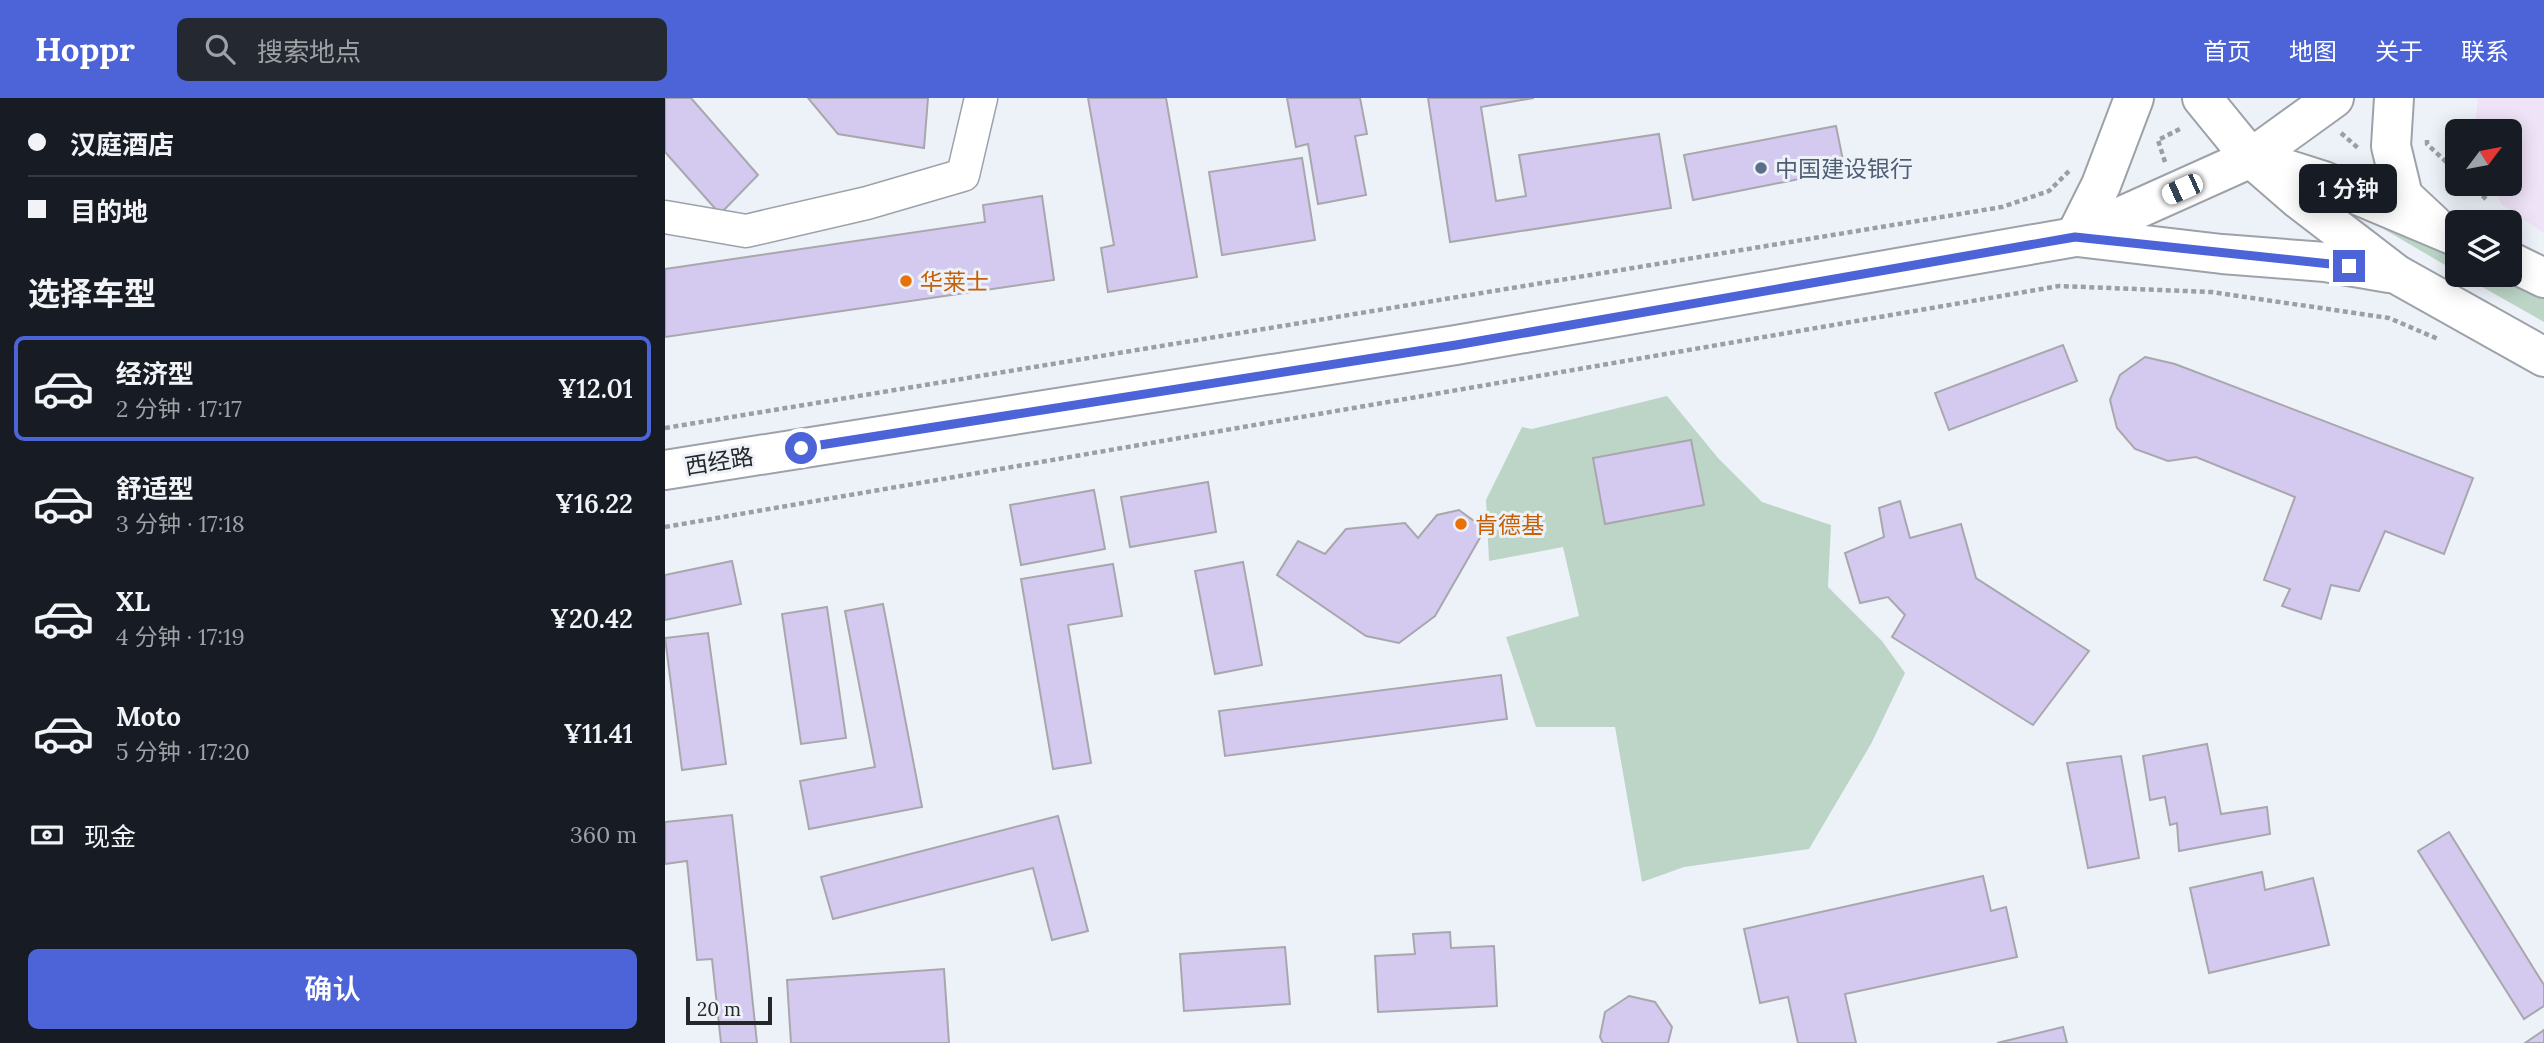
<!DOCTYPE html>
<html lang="zh">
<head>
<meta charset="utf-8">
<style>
	body { margin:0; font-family:Lora,"Noto Sans SC",serif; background:#242831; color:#f1f3f6; height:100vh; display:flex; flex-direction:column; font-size:26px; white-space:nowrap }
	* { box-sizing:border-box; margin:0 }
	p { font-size:23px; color:#9ea1a6 }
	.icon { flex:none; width:38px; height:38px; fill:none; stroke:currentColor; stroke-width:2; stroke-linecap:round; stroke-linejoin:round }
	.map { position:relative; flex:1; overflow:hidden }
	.side { display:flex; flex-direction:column; background:#171b24; width:665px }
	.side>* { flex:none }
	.hud { display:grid; align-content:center; height:154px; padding:0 28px; background:#171b24 }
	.needle { width:46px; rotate:58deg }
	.fabs { position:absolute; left:1780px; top:21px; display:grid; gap:14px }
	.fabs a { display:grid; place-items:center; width:77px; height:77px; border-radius:10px; background:#171b24; box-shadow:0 4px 18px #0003; font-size:35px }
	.scale { position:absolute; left:21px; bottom:18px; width:86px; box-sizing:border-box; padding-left:7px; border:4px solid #25272a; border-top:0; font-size:19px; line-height:24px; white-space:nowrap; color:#25272a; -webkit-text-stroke:5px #edf2f9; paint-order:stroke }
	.end { position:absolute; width:32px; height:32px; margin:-16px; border:9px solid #4c64d8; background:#fff; box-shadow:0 0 0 4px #fff }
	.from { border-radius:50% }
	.bubble { position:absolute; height:49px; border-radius:10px; background:#171b24; box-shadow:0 4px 18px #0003; font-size:23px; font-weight:600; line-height:49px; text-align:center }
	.car { position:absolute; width:21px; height:42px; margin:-21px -10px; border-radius:9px; box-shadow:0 0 5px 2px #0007; background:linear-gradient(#fff 24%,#345 0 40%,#fff 0 76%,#345 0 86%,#fff 0) }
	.hud b { display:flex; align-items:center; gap:24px; height:66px; font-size:26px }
	.hud b+b { border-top:2px solid #363941 }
	.hud i { width:18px; height:18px; background:#f1f3f6 }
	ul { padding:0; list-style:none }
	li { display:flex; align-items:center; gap:21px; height:105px; margin:0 14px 10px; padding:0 14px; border:4px solid transparent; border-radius:10px }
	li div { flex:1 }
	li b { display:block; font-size:26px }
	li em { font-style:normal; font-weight:600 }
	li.on { border-color:#4c64d8 }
	li>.icon { width:63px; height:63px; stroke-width:1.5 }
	h2 { padding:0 28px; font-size:32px; line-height:84px }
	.pay { display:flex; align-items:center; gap:18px; height:77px; padding:0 28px; font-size:26px }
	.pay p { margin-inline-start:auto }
	.cta { display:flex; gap:14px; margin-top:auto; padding:14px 28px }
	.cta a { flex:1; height:80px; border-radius:10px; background:#4c64d8; color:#fff; font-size:28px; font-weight:600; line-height:80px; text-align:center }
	header { display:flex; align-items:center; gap:42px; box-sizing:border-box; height:98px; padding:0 35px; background:#4c64d8; color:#fff }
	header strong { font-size:33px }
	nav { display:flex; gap:38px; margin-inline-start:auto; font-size:24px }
	.search { width:490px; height:63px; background:#242831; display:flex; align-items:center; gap:18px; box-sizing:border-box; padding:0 24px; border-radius:10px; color:#9ea1a6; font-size:26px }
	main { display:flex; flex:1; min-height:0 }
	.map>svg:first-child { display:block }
</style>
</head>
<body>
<header>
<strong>Hoppr</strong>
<div class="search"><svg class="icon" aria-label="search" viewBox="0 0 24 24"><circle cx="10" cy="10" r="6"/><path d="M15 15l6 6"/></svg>搜索地点</div>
<nav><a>首页</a><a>地图</a><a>关于</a><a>联系</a></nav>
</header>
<main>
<section class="side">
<div class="hud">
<b><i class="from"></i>汉庭酒店</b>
<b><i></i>目的地</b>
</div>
<h2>选择车型</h2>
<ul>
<li class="on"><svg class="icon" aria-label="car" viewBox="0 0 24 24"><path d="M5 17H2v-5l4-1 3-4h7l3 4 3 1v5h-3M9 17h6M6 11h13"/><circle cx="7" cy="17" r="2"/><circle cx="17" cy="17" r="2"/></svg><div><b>经济型</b><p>2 分钟 · 17:17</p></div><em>¥12.01</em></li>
<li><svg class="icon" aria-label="car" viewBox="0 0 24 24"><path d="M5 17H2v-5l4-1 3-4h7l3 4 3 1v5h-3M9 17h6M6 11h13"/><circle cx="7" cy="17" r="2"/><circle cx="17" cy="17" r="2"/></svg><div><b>舒适型</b><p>3 分钟 · 17:18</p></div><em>¥16.22</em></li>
<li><svg class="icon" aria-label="car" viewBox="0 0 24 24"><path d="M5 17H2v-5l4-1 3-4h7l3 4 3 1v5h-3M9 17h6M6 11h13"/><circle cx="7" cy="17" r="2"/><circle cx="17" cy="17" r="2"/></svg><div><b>XL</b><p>4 分钟 · 17:19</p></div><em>¥20.42</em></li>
<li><svg class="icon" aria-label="car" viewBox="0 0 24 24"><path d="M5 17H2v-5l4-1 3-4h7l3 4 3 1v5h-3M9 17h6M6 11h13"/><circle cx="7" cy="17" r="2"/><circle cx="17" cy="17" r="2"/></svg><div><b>Moto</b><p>5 分钟 · 17:20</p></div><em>¥11.41</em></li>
</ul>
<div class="pay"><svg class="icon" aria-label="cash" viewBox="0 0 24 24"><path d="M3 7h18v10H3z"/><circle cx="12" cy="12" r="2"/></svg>现金<p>360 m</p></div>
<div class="cta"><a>确认</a></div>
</section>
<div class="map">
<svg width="1879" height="945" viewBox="0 0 1879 945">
	<rect width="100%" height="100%" fill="#edf2f9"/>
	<path fill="#eee3f7" d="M1813,0H1879V135L1836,106L1826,86H1844V33H1809Z"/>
	<g fill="#bcd5c7">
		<path d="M1717,130L1792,160V174Z"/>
		<path d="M1796,177H1833L1879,200V224Z"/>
		<path d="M1002,298L1053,360L1097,404L1166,427L1163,489L1217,543L1240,575L1206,646L1144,751L1019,769L977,784L950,629H871L841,539L914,518L898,449L824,463L821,402L857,329L867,331Z"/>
	</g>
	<g fill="#d4c9ef" stroke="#a9a7ae" stroke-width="2">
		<path d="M0,0H26L93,77L55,116L0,54Z"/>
		<path d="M143,0H263L259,50L173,36Z"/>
		<path d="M423,0H501L532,179L443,194L436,150L449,147Z"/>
		<path d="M622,0H695L702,36L690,38L701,97L653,106L643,46L631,49Z"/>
		<path d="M763,0H869L816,9L831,103L861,98L854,57L994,36L1006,110L785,144Z"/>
		<path d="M1171,28L1180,72L1028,102L1019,57Z"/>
		<path d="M637,60L650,142L557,157L544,74Z"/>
		<path d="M377,98L389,182L0,239V171L320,124L318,107Z"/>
		<path d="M1398,247L1412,283L1284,332L1270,295Z"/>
		<path d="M1480,259L1510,266L1808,380L1779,456L1720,433L1694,493L1666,487L1656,521L1617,508L1625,491L1599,482L1630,399L1531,359L1503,363L1470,351L1452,330L1445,302L1455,277Z"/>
		<path d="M1026,342L1039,407L940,426L928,360Z"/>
		<path d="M543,384L551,434L465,449L456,399Z"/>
		<path d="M429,392L440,451L356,467L345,407Z"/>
		<path d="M1235,403L1245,440L1296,426L1311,480L1424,553L1368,627L1227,539L1240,517L1223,499L1195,505L1180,455L1219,439L1214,410Z"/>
		<path d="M794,412L820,431L770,518L734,545L701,538L612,477L633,443L660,456L681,431L740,425L753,440L772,417Z"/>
		<path d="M67,463L76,506L0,522V477Z"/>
		<path d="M578,464L597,567L550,576L530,473Z"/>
		<path d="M448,466L457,518L403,527L426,665L388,671L356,481Z"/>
		<path d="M218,506L257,709L144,731L135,683L210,669L180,513Z"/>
		<path d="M162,509L181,640L136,646L117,516Z"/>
		<path d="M43,535L61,666L17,672L0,540Z"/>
		<path d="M836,577L842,621L560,658L554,613Z"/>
		<path d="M1542,646L1556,716L1602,709L1605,736L1514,753L1512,725L1505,727L1500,699L1485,702L1478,658Z"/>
		<path d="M1456,658L1474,760L1423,770L1402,665Z"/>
		<path d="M67,717L82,850L92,945H56L47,861L32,862L22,763L0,766V724Z"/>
		<path d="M393,718L423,833L387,842L368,770L168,821L156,779Z"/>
		<path d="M1784,734L1879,887V908L1859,921L1753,753Z"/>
		<path d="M1597,774L1600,792L1648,780L1664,847L1544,875L1525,790Z"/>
		<path d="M1318,778L1326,813L1341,809L1352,859L1180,896L1191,945H1133L1123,899L1095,905L1079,831Z"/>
		<path d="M785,834L786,850L829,848L832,908L713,914L710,858L750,856L748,836Z"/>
		<path d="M620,849L625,906L519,913L515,856Z"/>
		<path d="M279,871L284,945H126L122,882Z"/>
		<path d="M964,898L990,904L1007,929L1003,945H938L935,939L940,914Z"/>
		<path d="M1398,929L1402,945H1332Z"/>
		<path d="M1879,932V945H1860Z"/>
	</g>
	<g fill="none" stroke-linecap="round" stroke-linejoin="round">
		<defs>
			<path id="minor" d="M0,119L81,133L202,105L298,77L316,0"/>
			<g id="major">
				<path d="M1537,0L1586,60L1632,100L1731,176L1879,259"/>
				<path d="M1729,0L1726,48L1738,98L1768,126"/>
				<path d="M1602,65L1659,83L1792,139"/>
				<path d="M1410,139L1436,87L1469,0"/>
				<path d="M1412,139L1557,156L1660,164L1724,175"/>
				<path d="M1844,163L1879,180"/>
				<path d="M0,372L791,247L1410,139L1586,60L1669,0"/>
			</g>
		</defs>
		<use href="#minor" stroke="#9da2a8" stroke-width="35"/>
		<use href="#major" stroke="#9da2a8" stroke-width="42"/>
		<g stroke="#9b9fa4" stroke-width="4.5" stroke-dasharray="5 3.5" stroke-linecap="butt">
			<path d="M1676,35L1693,50"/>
			<path d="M1762,42V46L1792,74"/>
			<path d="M1500,64L1493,42L1517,30"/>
			<path d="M1805,86L1821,101"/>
			<path d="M0,330L1337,109L1384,93L1405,72"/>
			<path d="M0,429L1394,188L1546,194L1724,220L1773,241"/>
		</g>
		<use href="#minor" stroke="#fff" stroke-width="32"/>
		<use href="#major" stroke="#fff" stroke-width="38"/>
	</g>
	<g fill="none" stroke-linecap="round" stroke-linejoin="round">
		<path stroke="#4c64d8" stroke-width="9" d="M136,350L791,247L1410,139L1684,168"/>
	</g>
	<circle fill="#5c6f8a" stroke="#edf2f9" stroke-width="2.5" cx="1096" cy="70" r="7"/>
	<g fill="#e8710a" stroke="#edf2f9" stroke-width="2.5">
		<circle cx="241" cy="183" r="7"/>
		<circle cx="796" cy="426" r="7"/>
	</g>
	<g text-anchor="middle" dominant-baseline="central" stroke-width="6" stroke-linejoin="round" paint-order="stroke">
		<g font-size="23" fill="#4e5e75" stroke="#edf2f9" text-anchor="start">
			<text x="1110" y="70">中国建设银行</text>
		</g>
		<g font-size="23" fill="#c56008" stroke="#edf2f9" text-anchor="start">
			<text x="255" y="183">华莱士</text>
			<text x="810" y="426">肯德基</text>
		</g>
		<g font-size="23" fill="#25272a" stroke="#edf2f9">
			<text transform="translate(54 363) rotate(-9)">西经路</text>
		</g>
	</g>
</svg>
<div class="fabs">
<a><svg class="needle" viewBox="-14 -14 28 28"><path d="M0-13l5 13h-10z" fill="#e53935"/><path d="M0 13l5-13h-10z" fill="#9ea1a6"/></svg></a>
<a><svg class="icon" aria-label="layers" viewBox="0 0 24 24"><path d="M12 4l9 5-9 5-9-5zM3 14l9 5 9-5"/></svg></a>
</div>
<div class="scale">20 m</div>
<i class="end from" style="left:136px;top:350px"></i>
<i class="end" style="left:1684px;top:168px"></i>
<div class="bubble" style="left:1634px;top:66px;width:98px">1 分钟</div>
<i class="car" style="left:1517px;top:91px;rotate:246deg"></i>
</div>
</main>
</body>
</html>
